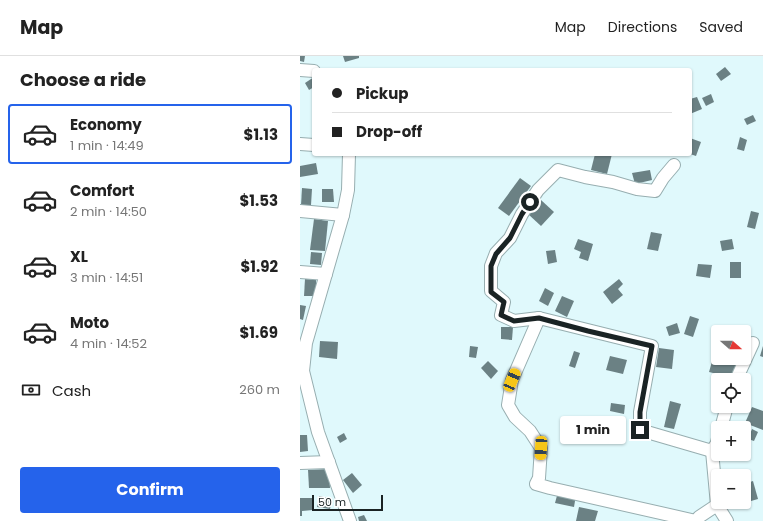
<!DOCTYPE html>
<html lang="en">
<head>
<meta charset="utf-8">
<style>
	body { margin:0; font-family:Poppins,sans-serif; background:#f6f6f6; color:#222; height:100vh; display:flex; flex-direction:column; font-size:15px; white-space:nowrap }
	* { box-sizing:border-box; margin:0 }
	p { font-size:13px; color:#767676 }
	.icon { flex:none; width:22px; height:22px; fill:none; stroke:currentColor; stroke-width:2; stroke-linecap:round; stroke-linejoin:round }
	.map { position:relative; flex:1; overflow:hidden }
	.drawer { display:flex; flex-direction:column; background:#fff; width:300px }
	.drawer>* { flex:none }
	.hud { position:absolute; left:12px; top:12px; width:380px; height:88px; border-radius:4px; box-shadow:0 1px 3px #0004; display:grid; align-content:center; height:88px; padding:0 20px; background:#fff }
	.needle { width:26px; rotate:111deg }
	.buttons { position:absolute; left:411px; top:269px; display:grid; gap:8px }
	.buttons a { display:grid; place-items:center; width:40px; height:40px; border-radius:4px; background:#fff; box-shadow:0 1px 3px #0004; font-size:20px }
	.scale { position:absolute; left:12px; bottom:10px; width:71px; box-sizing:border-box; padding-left:4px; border:2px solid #1a2324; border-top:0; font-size:11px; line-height:14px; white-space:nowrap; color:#1a2324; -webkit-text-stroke:3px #fff; paint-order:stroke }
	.end { position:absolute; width:18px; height:18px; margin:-9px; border:5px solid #1a2324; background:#fff; box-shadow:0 0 0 2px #fff }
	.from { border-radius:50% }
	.bubble { position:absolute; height:28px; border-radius:4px; background:#fff; box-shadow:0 1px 3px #0004; font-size:13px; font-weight:700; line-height:28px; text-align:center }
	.car { position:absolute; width:12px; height:24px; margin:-12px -6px; border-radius:5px; box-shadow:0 0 3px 1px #0007; background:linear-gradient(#f5c518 24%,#345 0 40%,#f5c518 0 76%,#345 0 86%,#f5c518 0) }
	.hud b { display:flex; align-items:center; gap:14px; height:38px; font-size:15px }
	.hud b+b { border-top:1px solid #e0e0e0 }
	.hud i { width:10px; height:10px; background:#222 }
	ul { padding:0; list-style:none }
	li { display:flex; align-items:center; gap:12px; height:60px; margin:0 8px 6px; padding:0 12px; border:2px solid transparent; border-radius:4px }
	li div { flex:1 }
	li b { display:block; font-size:15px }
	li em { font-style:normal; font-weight:700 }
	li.current { border-color:#2563eb }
	li>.icon { width:36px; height:36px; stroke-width:1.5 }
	h2 { padding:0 20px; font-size:18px; line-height:48px }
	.pay { display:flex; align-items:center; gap:10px; height:44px; padding:0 20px; font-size:15px }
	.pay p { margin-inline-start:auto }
	.primary-button { display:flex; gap:8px; margin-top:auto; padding:8px 20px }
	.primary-button a { flex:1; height:46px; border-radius:4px; background:#2563eb; color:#fff; font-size:16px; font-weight:700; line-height:46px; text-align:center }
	header { display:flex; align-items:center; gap:24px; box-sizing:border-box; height:56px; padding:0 20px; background:#fff; border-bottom:1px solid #e0e0e0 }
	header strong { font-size:19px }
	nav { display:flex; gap:22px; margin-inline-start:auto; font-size:14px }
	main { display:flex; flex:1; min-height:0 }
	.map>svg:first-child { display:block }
</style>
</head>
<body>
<header>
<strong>Map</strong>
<nav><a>Map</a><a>Directions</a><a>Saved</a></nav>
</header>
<main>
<section class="drawer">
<h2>Choose a ride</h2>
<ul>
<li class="current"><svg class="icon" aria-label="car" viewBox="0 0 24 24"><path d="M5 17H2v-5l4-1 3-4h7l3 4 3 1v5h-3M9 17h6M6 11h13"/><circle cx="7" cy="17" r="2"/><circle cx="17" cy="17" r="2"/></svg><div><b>Economy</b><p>1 min · 14:49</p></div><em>$1.13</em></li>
<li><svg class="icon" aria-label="car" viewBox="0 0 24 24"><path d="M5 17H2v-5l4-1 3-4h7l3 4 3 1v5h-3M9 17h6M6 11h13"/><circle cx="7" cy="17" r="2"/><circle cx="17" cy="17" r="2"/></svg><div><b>Comfort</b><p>2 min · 14:50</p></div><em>$1.53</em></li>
<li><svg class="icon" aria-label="car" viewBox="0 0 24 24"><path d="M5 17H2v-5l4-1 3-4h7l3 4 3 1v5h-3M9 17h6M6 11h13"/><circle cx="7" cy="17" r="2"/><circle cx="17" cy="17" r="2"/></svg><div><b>XL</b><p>3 min · 14:51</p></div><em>$1.92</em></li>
<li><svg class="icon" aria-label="car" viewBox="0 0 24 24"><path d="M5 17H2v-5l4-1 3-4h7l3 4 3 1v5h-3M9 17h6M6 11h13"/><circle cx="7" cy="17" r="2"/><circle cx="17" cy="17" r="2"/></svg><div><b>Moto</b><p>4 min · 14:52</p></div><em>$1.69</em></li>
</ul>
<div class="pay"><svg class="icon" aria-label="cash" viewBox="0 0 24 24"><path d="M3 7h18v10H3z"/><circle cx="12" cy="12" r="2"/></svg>Cash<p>260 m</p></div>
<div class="primary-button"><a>Confirm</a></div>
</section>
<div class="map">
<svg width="463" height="465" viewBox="0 0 463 465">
	<rect width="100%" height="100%" fill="#e0f9fc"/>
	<g fill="#6b8184">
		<path d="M0,0H5L4,6L0,5Z"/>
		<path d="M43,0H59V2L45,6Z"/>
		<path d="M425,11L431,18L421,25L416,18Z"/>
		<path d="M14,21V31L9,34L5,27Z"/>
		<path d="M411,38L414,46L406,50L402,42Z"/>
		<path d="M397,41L402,53L390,58V43Z"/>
		<path d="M453,59L456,65L447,69L444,63Z"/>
		<path d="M440,81L447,84L444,95L437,93Z"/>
		<path d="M390,82L401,86L396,100L390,98Z"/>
		<path d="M295,98H312L307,118L291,114Z"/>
		<path d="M16,107L18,118L0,121V110Z"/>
		<path d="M350,114L352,124L335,128L332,117Z"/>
		<path d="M220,122L231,130L209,160L198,152Z"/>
		<path d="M2,132L12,133L11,149H1Z"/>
		<path d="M22,133H33L34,146H22Z"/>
		<path d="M241,144L254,156L241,170L228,158Z"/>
		<path d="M451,155L459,157L455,173L447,171Z"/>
		<path d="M14,163L28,165L25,195L10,194Z"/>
		<path d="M351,176L362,178L358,195L347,193Z"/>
		<path d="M278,183L293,188L288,205L279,202L281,196L274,193Z"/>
		<path d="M432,183L434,193L422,195L420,185Z"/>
		<path d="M255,194L257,206L248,208L246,195Z"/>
		<path d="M11,196L22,197L21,209L10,208Z"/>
		<rect x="430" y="206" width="11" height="16"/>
		<path d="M398,208L412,209L410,222L396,220Z"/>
		<path d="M5,223L16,224V240H4Z"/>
		<path d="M319,223L323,228L318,233L323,239L312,248L303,236Z"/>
		<path d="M245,232L254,237L248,250L239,245Z"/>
		<path d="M262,240L274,245L267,261L255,255Z"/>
		<path d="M0,249L6,250L3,264L0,263Z"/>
		<path d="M390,260L399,263L393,281L384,278Z"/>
		<path d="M377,267L380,277L369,280L366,271Z"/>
		<path d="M201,271H213L212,284L201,283Z"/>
		<path d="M434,272L443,273V276H434Z"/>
		<path d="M20,285L38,286L37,303L19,301Z"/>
		<path d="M170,290L178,291L176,302L169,301Z"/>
		<path d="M463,290V301L460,300Z"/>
		<path d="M359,292L374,294L372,313L356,311Z"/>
		<path d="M274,295L280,297L275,312L269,310Z"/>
		<path d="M310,300L327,304L323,318L306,314Z"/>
		<path d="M413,302L437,308L433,322L409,316Z"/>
		<path d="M188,305L198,315L191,323L181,312Z"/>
		<path d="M370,345L381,348L374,373L364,371Z"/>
		<path d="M311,347L325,349L324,358L310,355Z"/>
		<path d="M452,351L463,355V374L445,367Z"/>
		<path d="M452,373L458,376L454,385L448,383Z"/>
		<path d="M44,377L47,383L40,387L37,381Z"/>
		<path d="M0,379H7L8,395L0,396Z"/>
		<path d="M29,413L30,432H9L8,414Z"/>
		<path d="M52,417L62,429L53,437L43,424Z"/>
		<path d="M453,425L458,443L444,447V428Z"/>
		<path d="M258,436L276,439L274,451L255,447Z"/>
		<path d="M19,440L32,443L30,453L17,451Z"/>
		<path d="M0,442H13V454L2,455V460H0Z"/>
		<path d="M279,451L298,455L295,465H276Z"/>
		<path d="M64,459L67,465H59L58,461Z"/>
	</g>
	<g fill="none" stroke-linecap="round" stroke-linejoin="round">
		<defs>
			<g id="minor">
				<path d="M0,14L14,15"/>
				<path d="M0,88L14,89"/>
				<path d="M49,98L48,134L43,159L6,287L3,315L18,376L50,465"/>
				<path d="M0,155L43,159"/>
				<path d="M0,216L26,218"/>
				<path d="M239,262L214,265L201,259L204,246L191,235V210L196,197L210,182L222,158L238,134L258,114L285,121L313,126L337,133L355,135L363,122L374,109"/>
				<path d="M436,324L453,287"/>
				<path d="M421,372L427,350"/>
				<path d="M418,382L417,387L412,395L417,449L427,465"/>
				<path d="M0,407L29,406"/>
				<path d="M396,465L250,432L236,428L239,422L241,392L230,375L215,361L208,349L212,324L239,262L352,290L340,356V374L412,395"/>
				<path d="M396,465L399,461L417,449"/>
			</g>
		</defs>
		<use href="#minor" stroke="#97aeb0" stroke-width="14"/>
		<use href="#minor" stroke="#fff" stroke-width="12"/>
	</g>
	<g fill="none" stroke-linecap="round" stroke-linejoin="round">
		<path stroke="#1a2324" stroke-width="5" d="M230,146L222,158L210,182L196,198L191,210V236L204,246L201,259L214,265L239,262L288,275L352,290L340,356V374"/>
	</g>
</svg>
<div class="buttons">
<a><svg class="needle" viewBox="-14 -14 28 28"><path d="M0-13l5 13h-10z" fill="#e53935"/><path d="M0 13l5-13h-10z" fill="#767676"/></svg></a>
<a><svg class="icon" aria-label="locate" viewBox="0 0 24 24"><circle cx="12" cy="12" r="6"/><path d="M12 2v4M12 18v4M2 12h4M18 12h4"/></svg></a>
<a>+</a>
<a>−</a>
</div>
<div class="scale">50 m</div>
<i class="end from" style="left:230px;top:146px"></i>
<i class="end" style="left:340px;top:374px"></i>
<div class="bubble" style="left:260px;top:360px;width:66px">1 min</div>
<i class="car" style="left:212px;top:324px;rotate:23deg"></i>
<i class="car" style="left:241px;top:392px;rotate:183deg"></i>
<div class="hud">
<b><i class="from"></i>Pickup</b>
<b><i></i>Drop-off</b>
</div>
</div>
</main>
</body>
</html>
